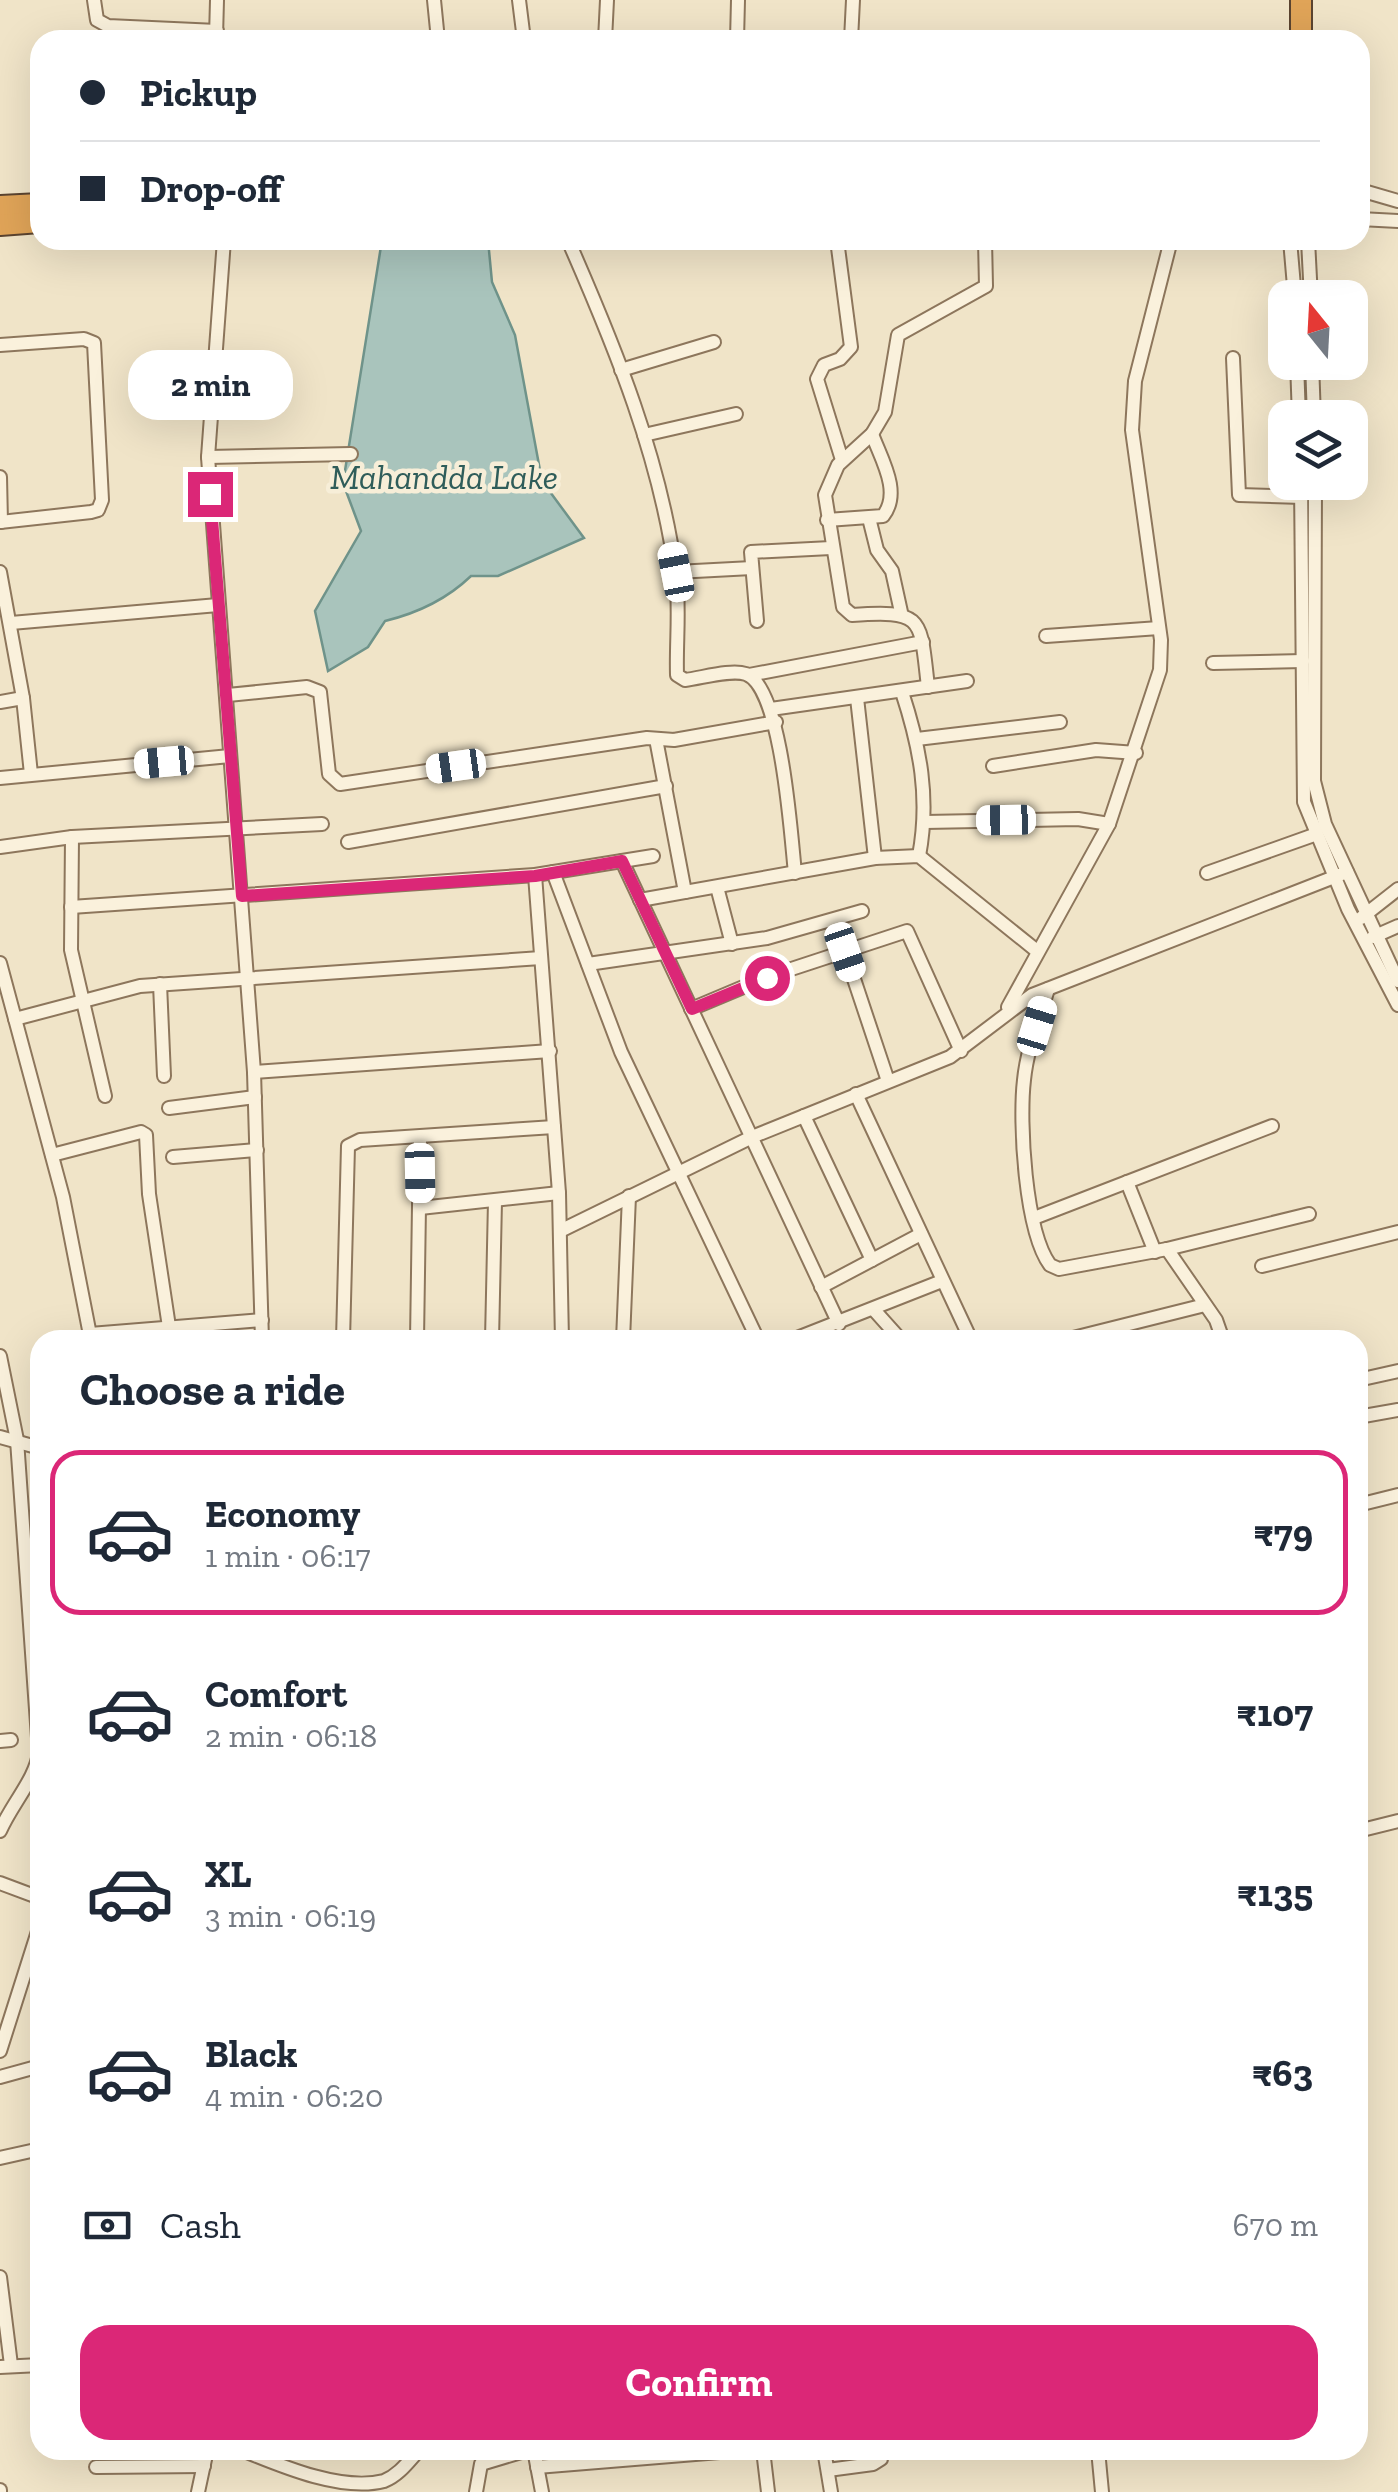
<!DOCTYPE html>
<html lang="en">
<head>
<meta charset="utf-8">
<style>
	body { margin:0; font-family:"Zilla Slab",serif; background:#f6f6f7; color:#1f2937; height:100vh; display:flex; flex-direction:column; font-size:38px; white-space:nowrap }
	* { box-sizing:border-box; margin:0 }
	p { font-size:32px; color:#747a83 }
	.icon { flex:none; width:55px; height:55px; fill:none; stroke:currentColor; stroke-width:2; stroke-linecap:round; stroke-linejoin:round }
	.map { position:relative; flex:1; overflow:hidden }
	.drawer { position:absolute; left:30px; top:1330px; width:1338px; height:1130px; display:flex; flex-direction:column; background:#fff; border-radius:30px; box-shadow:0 10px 40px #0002 }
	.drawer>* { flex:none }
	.guide { position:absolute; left:30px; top:30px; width:1340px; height:220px; border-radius:30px; box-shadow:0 10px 40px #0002; display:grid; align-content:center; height:220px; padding:0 50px; background:#fff }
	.needle { width:65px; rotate:342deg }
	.buttons { position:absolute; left:1268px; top:280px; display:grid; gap:20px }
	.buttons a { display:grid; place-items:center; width:100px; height:100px; border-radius:20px; background:#fff; box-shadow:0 10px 40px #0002; font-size:50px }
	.end { position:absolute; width:45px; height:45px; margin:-22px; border:12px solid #db2777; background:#fff; box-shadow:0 0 0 5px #fff }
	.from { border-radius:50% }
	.bubble { position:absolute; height:70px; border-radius:30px; background:#fff; box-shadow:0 10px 40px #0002; font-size:32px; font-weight:800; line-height:70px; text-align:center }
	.car { position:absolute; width:30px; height:60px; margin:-30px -15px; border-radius:12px; box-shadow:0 0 8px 2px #0007; background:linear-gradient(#fff 24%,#345 0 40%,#fff 0 76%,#345 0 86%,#fff 0) }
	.guide b { display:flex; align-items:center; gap:35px; height:95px; font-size:38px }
	.guide b+b { border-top:2px solid #e0e1e3 }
	.guide i { width:25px; height:25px; background:#1f2937 }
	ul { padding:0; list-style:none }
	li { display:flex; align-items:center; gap:30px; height:165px; margin:0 20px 15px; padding:0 30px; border:5px solid transparent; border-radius:30px }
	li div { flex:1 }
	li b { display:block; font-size:38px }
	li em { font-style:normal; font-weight:800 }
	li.selected { border-color:#db2777 }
	li>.icon { width:90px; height:90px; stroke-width:1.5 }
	h2 { padding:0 50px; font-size:45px; line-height:120px }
	.pay { display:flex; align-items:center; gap:25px; height:110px; padding:0 50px; font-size:38px }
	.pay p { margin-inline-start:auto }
	.cta { display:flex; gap:20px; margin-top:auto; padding:20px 50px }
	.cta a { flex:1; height:115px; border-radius:30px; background:#db2777; color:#fff; font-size:40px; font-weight:800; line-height:115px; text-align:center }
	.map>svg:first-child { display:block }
</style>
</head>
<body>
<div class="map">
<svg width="1398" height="2492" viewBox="0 0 1398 2492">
	<rect width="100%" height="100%" fill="#f0e4c8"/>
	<path fill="#a9c4bc" stroke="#6f938a" stroke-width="2.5" d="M382,240H488L492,282L515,335L542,481L584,538L498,576H471C446,600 418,613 385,621L368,647L328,671L315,611L361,531L343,483Z"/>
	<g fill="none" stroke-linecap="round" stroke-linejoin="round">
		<defs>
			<g id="minor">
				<path d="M94,0L97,20L108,26L217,31"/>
				<path d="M434,0L438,40"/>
				<path d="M519,0L524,40"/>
				<path d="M216,37L217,0"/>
				<path d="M605,40L607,0"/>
				<path d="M737,40L738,0"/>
				<path d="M851,40L853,0"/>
				<path d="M1360,190L1398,201"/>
				<path d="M1360,219L1398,221"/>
				<path d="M224,240L208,457L254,1072L262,1340"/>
				<path d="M568,240C615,347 661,459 676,576C680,610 676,642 677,675L685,680C702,678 731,669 746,674C782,687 791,837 795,873"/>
				<path d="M837,240L851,347L840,359L824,365L817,379L842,460"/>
				<path d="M1290,240L1295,298"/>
				<path d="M1308,240L1311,298"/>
				<path d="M0,345L84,339L94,343L102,500L98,510L91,512L0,522"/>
				<path d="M1233,358L1239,495L1302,497"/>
				<path d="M1297,362L1299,418"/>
				<path d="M1312,362L1314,418"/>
				<path d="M621,370L714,342"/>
				<path d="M644,435L736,414"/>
				<path d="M208,457L351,454"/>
				<path d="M0,477L1,522"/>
				<path d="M1301,482L1304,802L1348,909L1398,1005"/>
				<path d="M1315,482L1314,781L1325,824L1398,981"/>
				<path d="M869,518L877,550L892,571L901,612"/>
				<path d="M827,520L883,516C902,492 881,459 872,434"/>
				<path d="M0,572L23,698L31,774"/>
				<path d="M676,572L752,568"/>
				<path d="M757,621L751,552L831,548"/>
				<path d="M11,623L218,605"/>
				<path d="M1046,636L1159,628"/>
				<path d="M1213,663L1303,661"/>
				<path d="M749,675L923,642"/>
				<path d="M928,687C920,618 925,610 852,615L843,607L825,495L838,465L872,434L885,412L898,335L986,286L985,240"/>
				<path d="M902,692C920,747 930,798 919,856"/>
				<path d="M228,695L307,687L320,692L329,774L340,784L647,738L674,740L776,722"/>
				<path d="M857,698L875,858"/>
				<path d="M0,702L23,698"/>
				<path d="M771,709L967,681"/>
				<path d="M656,739L685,892"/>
				<path d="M917,739L1060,722"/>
				<path d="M993,766L1096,750L1136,753"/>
				<path d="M0,778L230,756"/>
				<path d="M925,822L1078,819L1109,824"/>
				<path d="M72,837L71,950L105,1096"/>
				<path d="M348,842L666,786"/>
				<path d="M0,847L72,837L322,824"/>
				<path d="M622,861L839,1324"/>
				<path d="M553,872L621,1052L758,1340"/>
				<path d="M1207,873L1314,835"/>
				<path d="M535,875L559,1193L562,1340"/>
				<path d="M717,887L732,944"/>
				<path d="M640,900L875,858L919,856L1037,951"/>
				<path d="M71,907L535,875L653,856"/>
				<path d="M1361,918L1398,889"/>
				<path d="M1373,937L1398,926"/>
				<path d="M845,952L888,1081"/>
				<path d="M0,963L63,1197L91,1340"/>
				<path d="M588,964L767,938L862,911"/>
				<path d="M160,984L164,1076"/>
				<path d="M1048,989C1039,1019 1027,1049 1024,1080C1019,1122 1025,1231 1050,1265L1059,1269L1167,1249L1309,1214"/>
				<path d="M1008,1007L1109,824L1160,670L1161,640L1132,430L1135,381L1171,240"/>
				<path d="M691,1009L767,977L907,931L961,1051"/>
				<path d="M15,1019L140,986L541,958"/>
				<path d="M254,1072L550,1051"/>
				<path d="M856,1094L971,1340"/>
				<path d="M169,1108L255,1097"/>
				<path d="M804,1116L872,1260"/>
				<path d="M52,1155L141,1132L146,1135L149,1194L171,1340"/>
				<path d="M173,1157L257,1150"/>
				<path d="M1127,1182L1155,1252"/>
				<path d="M420,1208L559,1193"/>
				<path d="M1034,1218L1272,1126"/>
				<path d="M560,1231L752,1137L950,1057L1032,995L1347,872"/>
				<path d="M1167,1249L1216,1320L1223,1340"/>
				<path d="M1262,1266L1398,1232"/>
				<path d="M821,1287L921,1234"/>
				<path d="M875,1311L901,1340"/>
				<path d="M90,1334L262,1320"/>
				<path d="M1069,1339L1205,1305"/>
				<path d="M343,1340L348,1146L360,1140L554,1127"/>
				<path d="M417,1340L420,1139"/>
				<path d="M492,1340L495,1201"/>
				<path d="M623,1340L629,1196"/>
				<path d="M792,1340L942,1281"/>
				<path d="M0,1356L17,1440L39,1752C37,1777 11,1805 0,1831"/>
				<path d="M1358,1380L1398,1371"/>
				<path d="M1358,1417L1398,1410"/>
				<path d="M0,1437L40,1448"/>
				<path d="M1358,1505L1398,1495"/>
				<path d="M0,1741L11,1740"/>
				<path d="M1358,1831L1398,1821"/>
				<path d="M0,1883L40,1898"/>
				<path d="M0,2051L40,1925"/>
				<path d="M0,2077L40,2066"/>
				<path d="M0,2158L40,2149"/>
				<path d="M0,2277L11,2365"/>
				<path d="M0,2367L40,2365"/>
				<path d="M242,2450C281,2466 342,2492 384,2481C399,2475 408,2462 419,2450"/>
				<path d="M534,2450L542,2492"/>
				<path d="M763,2450L768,2492"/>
				<path d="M824,2450L831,2492"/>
				<path d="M1098,2450L1102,2492"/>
				<path d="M96,2467L204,2466"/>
				<path d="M537,2467L744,2450"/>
				<path d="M828,2470L873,2464L881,2459V2450"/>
				<path d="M0,2490V2492"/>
				<path d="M198,2492L207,2450"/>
				<path d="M476,2492L481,2464L528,2450"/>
			</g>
			<g id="highway">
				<path d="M1301,40V0"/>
				<path d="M0,206L40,204"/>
				<path d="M0,225L40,222"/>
			</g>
		</defs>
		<use href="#minor" stroke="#8d765c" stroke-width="16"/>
		<use href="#highway" stroke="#5b4430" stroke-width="24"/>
		<use href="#minor" stroke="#faf1dc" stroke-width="12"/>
		<use href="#highway" stroke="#e0a458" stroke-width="20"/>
	</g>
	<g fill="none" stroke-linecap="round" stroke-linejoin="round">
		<path stroke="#db2777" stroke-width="12" d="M210,494L242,896L535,876L622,861L692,1009L767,978"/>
	</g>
	<g text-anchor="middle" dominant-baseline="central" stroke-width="9" stroke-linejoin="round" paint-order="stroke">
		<g font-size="35" font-style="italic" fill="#2f5d5a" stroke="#f7eed8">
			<text x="444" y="477">Mahandda Lake</text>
		</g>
	</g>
</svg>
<div class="buttons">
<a><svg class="needle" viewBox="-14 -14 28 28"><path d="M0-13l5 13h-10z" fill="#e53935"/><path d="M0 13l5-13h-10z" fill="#747a83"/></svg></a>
<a><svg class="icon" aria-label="layers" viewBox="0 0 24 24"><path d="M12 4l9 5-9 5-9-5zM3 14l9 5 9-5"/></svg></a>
</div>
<i class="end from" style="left:767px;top:978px"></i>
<i class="end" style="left:210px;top:494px"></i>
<div class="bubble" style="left:128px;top:350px;width:165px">2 min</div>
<i class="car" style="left:676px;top:572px;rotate:349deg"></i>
<i class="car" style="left:164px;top:762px;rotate:265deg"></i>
<i class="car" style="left:456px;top:766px;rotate:262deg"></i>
<i class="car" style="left:1006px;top:820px;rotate:269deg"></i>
<i class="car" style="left:845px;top:952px;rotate:161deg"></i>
<i class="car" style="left:1037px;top:1026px;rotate:17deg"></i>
<i class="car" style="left:420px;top:1173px;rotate:179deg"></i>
<div class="guide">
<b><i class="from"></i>Pickup</b>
<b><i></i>Drop-off</b>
</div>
<section class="drawer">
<h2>Choose a ride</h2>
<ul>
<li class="selected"><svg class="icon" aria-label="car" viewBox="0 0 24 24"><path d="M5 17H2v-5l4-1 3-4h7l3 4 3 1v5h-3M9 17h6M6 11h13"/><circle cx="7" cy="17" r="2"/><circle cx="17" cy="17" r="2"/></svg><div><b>Economy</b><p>1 min · 06:17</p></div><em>₹79</em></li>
<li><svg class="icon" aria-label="car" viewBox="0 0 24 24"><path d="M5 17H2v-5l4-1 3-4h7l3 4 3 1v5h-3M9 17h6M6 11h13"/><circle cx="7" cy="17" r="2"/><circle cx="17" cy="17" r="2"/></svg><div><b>Comfort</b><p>2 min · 06:18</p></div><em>₹107</em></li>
<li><svg class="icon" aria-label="car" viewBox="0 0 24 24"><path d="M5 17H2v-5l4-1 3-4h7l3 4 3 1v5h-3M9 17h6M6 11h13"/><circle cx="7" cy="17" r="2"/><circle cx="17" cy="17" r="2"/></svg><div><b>XL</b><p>3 min · 06:19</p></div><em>₹135</em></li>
<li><svg class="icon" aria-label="car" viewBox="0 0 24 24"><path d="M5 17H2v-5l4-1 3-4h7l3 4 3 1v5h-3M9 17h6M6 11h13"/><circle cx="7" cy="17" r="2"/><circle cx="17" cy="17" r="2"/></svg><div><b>Black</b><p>4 min · 06:20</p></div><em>₹63</em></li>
</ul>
<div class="pay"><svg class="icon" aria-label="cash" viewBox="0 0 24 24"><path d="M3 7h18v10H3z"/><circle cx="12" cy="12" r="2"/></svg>Cash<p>670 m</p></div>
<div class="cta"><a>Confirm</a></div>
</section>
</div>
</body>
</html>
